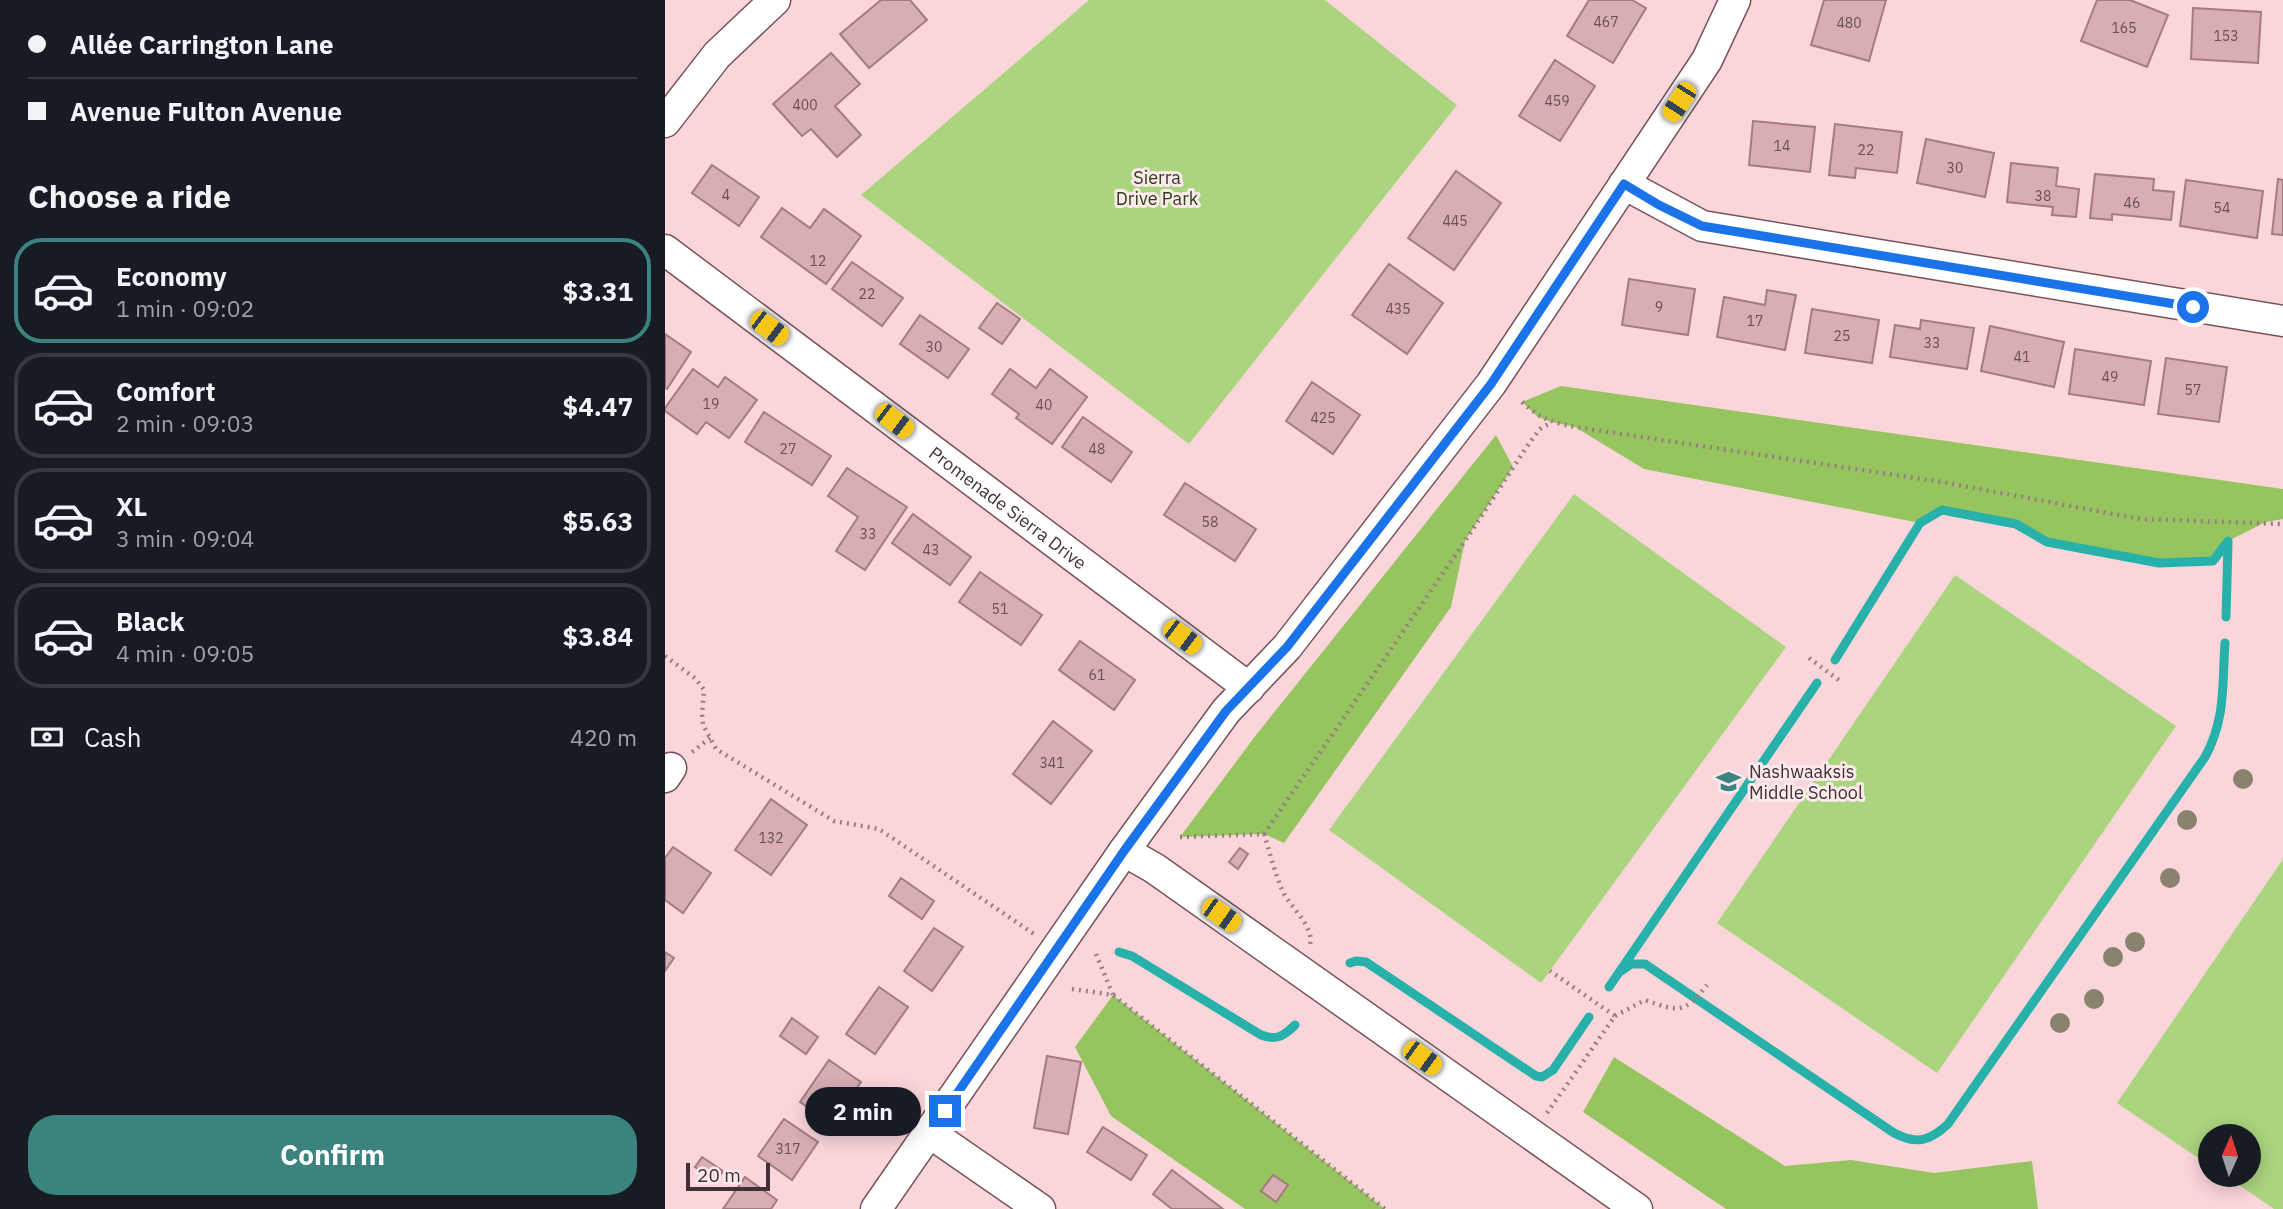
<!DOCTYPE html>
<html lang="en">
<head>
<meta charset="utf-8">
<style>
	body { margin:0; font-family:"IBM Plex Sans",sans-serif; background:#242831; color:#f1f3f6; height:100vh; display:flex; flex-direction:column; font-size:26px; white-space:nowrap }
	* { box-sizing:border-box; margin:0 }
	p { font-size:23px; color:#9ea1a6 }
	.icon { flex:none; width:38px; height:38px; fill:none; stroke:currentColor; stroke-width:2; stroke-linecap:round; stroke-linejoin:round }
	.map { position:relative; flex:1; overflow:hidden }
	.details { display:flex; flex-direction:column; background:#171b24; width:665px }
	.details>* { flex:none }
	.top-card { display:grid; align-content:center; height:154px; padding:0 28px; background:#171b24 }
	.needle { width:46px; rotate:3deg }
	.fabs { position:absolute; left:1533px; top:1124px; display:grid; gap:14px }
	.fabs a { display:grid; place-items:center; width:63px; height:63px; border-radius:50%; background:#171b24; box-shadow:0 4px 18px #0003; font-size:35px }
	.scale { position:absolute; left:21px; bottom:18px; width:84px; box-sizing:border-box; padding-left:7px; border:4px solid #423134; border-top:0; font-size:19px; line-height:24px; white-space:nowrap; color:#423134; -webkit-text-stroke:5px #fbe9eb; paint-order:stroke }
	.end { position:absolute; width:32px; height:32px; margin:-16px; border:9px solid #1a73e8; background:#fff; box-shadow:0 0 0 4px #fff }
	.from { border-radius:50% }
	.bubble { position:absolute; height:49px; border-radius:24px; background:#171b24; box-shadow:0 4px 18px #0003; font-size:23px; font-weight:700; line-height:49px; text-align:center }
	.car { position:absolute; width:21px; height:42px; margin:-21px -10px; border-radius:9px; box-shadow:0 0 5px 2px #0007; background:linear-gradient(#f5c518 24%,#345 0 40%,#f5c518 0 76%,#345 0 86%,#f5c518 0) }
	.top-card b { display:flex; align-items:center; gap:24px; height:66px; font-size:26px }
	.top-card b+b { border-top:2px solid #363941 }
	.top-card i { width:18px; height:18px; background:#f1f3f6 }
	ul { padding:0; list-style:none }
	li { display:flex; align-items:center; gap:21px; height:105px; margin:0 14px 10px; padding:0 14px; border:4px solid #363941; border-radius:28px }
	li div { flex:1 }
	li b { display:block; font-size:26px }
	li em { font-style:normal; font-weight:700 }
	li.selected { border-color:#3c837f }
	li>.icon { width:63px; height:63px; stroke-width:1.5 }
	h2 { padding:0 28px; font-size:32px; line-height:84px }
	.pay { display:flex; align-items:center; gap:18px; height:77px; padding:0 28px; font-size:26px }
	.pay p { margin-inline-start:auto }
	.cta { display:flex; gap:14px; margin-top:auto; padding:14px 28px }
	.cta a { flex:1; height:80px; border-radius:28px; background:#3c837f; color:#fff; font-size:28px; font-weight:700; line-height:80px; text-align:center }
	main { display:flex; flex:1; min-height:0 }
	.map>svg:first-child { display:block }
</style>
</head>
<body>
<main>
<section class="details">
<div class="top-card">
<b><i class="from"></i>Allée Carrington Lane</b>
<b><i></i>Avenue Fulton Avenue</b>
</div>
<h2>Choose a ride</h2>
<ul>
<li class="selected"><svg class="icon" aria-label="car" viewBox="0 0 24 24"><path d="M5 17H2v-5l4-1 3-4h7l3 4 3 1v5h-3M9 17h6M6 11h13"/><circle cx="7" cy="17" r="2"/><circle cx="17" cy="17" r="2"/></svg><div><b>Economy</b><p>1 min · 09:02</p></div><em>$3.31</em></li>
<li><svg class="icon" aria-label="car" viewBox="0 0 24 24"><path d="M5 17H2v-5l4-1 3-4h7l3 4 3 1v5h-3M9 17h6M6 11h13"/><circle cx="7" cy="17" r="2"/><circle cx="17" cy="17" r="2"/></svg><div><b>Comfort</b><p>2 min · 09:03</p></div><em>$4.47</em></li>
<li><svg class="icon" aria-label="car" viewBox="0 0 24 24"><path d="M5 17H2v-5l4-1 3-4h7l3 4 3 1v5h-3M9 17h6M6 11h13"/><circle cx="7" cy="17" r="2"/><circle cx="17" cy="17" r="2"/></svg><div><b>XL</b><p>3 min · 09:04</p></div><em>$5.63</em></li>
<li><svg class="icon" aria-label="car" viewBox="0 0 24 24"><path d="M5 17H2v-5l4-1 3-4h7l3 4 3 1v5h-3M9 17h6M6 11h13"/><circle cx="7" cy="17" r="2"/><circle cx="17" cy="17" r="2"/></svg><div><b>Black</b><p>4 min · 09:05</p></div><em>$3.84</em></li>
</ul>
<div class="pay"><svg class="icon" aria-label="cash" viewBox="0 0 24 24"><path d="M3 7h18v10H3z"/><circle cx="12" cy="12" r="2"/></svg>Cash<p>420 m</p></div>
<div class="cta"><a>Confirm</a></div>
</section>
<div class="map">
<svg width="1618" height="1209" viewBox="0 0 1618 1209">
	<rect width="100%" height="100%" fill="#fad6db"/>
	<g fill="#abd47f">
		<path d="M424,0H660L792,105L524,444L196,195Z"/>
		<path d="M909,494L1121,647L876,983L664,830Z"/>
		<path d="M1290,575L1511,726L1272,1073L1052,923Z"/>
		<path d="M1618,859V1209H1609L1558,1174H1584V1136H1545V1166L1452,1103Z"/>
	</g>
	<g fill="#96c45f">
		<path d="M896,386L1618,489V519L1601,522L1563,541L1548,561L1494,563L1382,542L1351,524L1277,510L1255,523L979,469L910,427L886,422L873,417L857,402Z"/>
		<path d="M831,435L848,467L800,541L786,607L619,843L599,834L515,837L591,735Z"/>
		<path d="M448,995L720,1209H580L446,1116L410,1047Z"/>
		<path d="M949,1057L1120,1166L1186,1160L1269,1173L1367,1161L1373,1209H1061L918,1112Z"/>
	</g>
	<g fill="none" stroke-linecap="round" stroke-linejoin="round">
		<g stroke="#27b1aa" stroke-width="9">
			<path d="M1561,617L1563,543"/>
			<path d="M1170,660L1255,523L1277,510L1351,524L1382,542L1494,563L1548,561L1563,541"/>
			<path d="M454,952L467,956L596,1035C611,1041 619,1036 630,1025"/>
			<path d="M685,963L691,961L701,962L871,1076L877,1077L888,1070L924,1017"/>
			<path d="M956,971L966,964H980L1229,1133C1252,1145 1265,1141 1283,1124L1540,757C1561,719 1557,684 1560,643"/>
			<path d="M944,987L1152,683"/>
		</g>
	</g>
	<g fill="#d8adb3" stroke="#a37b81" stroke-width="2">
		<path d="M216,0H245L262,20L204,68L175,34Z"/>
		<path d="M924,0H967L981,8L948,63L902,36Z"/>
		<path d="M1159,0H1221L1204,61L1146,45Z"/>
		<path d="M1432,0H1465L1503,15L1482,67L1416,41Z"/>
		<path d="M1528,8L1596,12L1593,63L1526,59Z"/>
		<path d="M166,53L195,84L170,106L196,135L172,157L146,129L137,136L108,104Z"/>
		<path d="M890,60L930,86L895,141L854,116Z"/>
		<path d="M1088,121L1150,127L1145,172L1084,165Z"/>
		<path d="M1170,124L1237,132L1232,173L1191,168L1190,178L1164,175Z"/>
		<path d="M1261,139L1329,153L1320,197L1252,183Z"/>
		<path d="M1346,163L1393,168L1391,186L1414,189L1411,217L1387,215L1388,207L1342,202Z"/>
		<path d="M47,165L94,197L74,226L27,193Z"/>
		<path d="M791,171L836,203L789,270L743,238Z"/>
		<path d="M1430,174L1489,179L1488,190L1509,192L1506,220L1447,214V220L1425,218Z"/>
		<path d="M1613,179L1618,180V235L1607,234Z"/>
		<path d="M1521,180L1598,191L1592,238L1515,226Z"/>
		<path d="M117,208L145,228L159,209L196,236L161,284L96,237Z"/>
		<path d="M187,262L238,298L217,326L167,289Z"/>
		<path d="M724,264L778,303L742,354L687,315Z"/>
		<path d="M964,279L1030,289L1023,335L957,325Z"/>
		<path d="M1102,290L1131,295L1120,350L1052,337L1059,297L1100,305Z"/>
		<path d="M332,303L355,319L337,344L314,328Z"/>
		<path d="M1147,309L1214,320L1207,363L1140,353Z"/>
		<path d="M255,315L304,349L283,378L235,344Z"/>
		<path d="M1256,320L1309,328L1302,369L1225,357L1230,325L1255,329Z"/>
		<path d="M1325,326L1399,342L1389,387L1316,371Z"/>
		<path d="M0,334L26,352L2,389L0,388Z"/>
		<path d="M1410,349L1486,361L1479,405L1404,394Z"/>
		<path d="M1501,358L1562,367L1554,422L1493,414Z"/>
		<path d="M28,369L53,387L60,377L92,400L64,438L41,422L32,434L0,411V408Z"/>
		<path d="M345,369L371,388L385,369L422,397L387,444L351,418L354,414L327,394Z"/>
		<path d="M647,382L695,415L668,454L621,421Z"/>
		<path d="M99,412L166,456L147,485L80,442Z"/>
		<path d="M418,417L467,452L446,482L397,447Z"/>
		<path d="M182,468L242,507L200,570L171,551L193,517L163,496Z"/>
		<path d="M520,483L591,529L570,561L499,515Z"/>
		<path d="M248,514L306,557L285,585L227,543Z"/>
		<path d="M315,572L377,615L356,645L294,602Z"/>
		<path d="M415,641L470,680L449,710L394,670Z"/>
		<path d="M388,721L427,751L386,804L348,774Z"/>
		<path d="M106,799L142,825L106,875L70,850Z"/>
		<path d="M8,847L46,873L18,913L0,900V858Z"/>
		<path d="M575,848L583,854L573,869L564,862Z"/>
		<path d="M236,878L269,901L257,919L224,896Z"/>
		<path d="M269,928L298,947L267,991L239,971Z"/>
		<path d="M0,952L9,958L0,971Z"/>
		<path d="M214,987L243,1007L210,1054L181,1034Z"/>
		<path d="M127,1018L153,1037L141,1054L115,1036Z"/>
		<path d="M382,1056L416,1062L403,1134L369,1128Z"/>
		<path d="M164,1060L196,1082L167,1124L135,1102Z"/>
		<path d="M119,1119L153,1142L127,1180L93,1156Z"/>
		<path d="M438,1127L482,1155L466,1180L422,1152Z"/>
		<path d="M37,1157L58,1171L51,1182L30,1167Z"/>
		<path d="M507,1170L558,1209H507L488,1194Z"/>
		<path d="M608,1175L623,1185L611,1202L596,1191Z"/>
		<path d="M80,1177L112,1200L106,1209H58Z"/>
	</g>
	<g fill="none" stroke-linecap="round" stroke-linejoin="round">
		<defs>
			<g id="minor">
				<path d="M0,122L52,55L110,0"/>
				<path d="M959,184L1037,226L1618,321"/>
				<path id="s1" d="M0,250L584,688"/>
				<path d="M0,777L6,768"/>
				<path d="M459,851L489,868L972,1209"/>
				<path d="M265,1133L375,1209"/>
				<path d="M211,1209L459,851L561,711L622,647L826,384L1042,60L1070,0"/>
			</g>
		</defs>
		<use href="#minor" stroke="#795359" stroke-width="33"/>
		<g stroke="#987e82" stroke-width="4.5" stroke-dasharray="2 5" stroke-linecap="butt">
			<path d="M857,402C876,419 886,422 910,427L1277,482L1476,519L1618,524"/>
			<path d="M0,656L31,679L39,690L37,714L38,725L51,749L169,821L214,829L369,934"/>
			<path d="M1144,658L1175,681"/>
			<path d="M27,752L45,738"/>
			<path d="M599,834C605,853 610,874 618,892C626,908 649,926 645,944"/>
			<path d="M515,837L599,834L800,541L865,442L875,429L885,423"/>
			<path d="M431,954L448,995"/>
			<path d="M407,989L448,995L720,1209"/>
			<path d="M950,1016L980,1000C1014,1012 1019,1014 1042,985"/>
			<path d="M882,1113L950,1016L885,971"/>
		</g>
		<use href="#minor" stroke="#fff" stroke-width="30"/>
	</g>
	<g fill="#89826f">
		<circle cx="1578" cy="779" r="10"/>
		<circle cx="1522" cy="820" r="10"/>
		<circle cx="1505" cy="878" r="10"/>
		<circle cx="1470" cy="942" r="10"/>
		<circle cx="1448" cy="957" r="10"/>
		<circle cx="1429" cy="999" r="10"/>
		<circle cx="1395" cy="1023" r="10"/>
	</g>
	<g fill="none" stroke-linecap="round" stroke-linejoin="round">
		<path stroke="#1a73e8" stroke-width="9" d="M280,1111L459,851L561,711L622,647L826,384L959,184L994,205L1037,226L1528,307"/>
	</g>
	<defs>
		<symbol id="school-bare" viewBox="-9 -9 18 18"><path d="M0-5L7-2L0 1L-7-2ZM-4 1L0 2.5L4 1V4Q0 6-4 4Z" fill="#3c837f" stroke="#fbe9eb" stroke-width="2.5" paint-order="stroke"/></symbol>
	</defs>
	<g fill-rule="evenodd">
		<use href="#school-bare" x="1046" y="764" width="35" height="35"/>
	</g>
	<g text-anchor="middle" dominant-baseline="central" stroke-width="6" stroke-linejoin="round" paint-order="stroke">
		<g font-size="14" fill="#685054">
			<text x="941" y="22">467</text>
			<text x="1184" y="23">480</text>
			<text x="1459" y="28">165</text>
			<text x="1561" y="36">153</text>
			<text x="892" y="101">459</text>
			<text x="140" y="105">400</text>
			<text x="1117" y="146">14</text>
			<text x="1201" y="150">22</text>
			<text x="1290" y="168">30</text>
			<text x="61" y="195">4</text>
			<text x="1378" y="196">38</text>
			<text x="1467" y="203">46</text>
			<text x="1557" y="208">54</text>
			<text x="790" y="221">445</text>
			<text x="153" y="261">12</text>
			<text x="202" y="294">22</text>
			<text x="994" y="307">9</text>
			<text x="733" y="309">435</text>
			<text x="1090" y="321">17</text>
			<text x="1177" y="336">25</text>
			<text x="1267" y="343">33</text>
			<text x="269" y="347">30</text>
			<text x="1357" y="357">41</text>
			<text x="1445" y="377">49</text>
			<text x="1528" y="390">57</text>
			<text x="46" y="404">19</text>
			<text x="379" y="405">40</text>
			<text x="658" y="418">425</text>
			<text x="123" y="449">27</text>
			<text x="432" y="449">48</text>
			<text x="545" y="522">58</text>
			<text x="203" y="534">33</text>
			<text x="266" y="550">43</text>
			<text x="335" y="609">51</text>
			<text x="432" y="675">61</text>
			<text x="387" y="763">341</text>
			<text x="106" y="838">132</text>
			<text x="123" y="1149">317</text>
		</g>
		<g font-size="18" fill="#2c3e16" stroke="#fbe9eb">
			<text x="492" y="177">Sierra<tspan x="492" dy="21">Drive Park</tspan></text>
		</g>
		<g font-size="18" fill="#423134" stroke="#fbe9eb">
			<text stroke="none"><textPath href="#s1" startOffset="429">Promenade Sierra Drive</textPath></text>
		</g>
		<g font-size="18" fill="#423134" stroke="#fbe9eb" text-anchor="start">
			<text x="1084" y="771">Nashwaaksis<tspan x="1084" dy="21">Middle School</tspan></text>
		</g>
	</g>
</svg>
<div class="fabs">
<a><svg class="needle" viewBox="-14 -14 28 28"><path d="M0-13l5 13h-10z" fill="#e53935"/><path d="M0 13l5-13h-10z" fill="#9ea1a6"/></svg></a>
</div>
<div class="scale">20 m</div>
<i class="end from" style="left:1528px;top:307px"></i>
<i class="end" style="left:280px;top:1111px"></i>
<div class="bubble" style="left:140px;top:1087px;width:116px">2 min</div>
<i class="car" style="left:1014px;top:102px;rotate:213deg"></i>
<i class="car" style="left:104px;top:328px;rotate:127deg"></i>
<i class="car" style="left:229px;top:421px;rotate:127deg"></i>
<i class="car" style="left:517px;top:637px;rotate:127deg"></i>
<i class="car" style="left:556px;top:915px;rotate:125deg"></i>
<i class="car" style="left:757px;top:1058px;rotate:126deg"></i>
</div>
</main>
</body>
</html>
